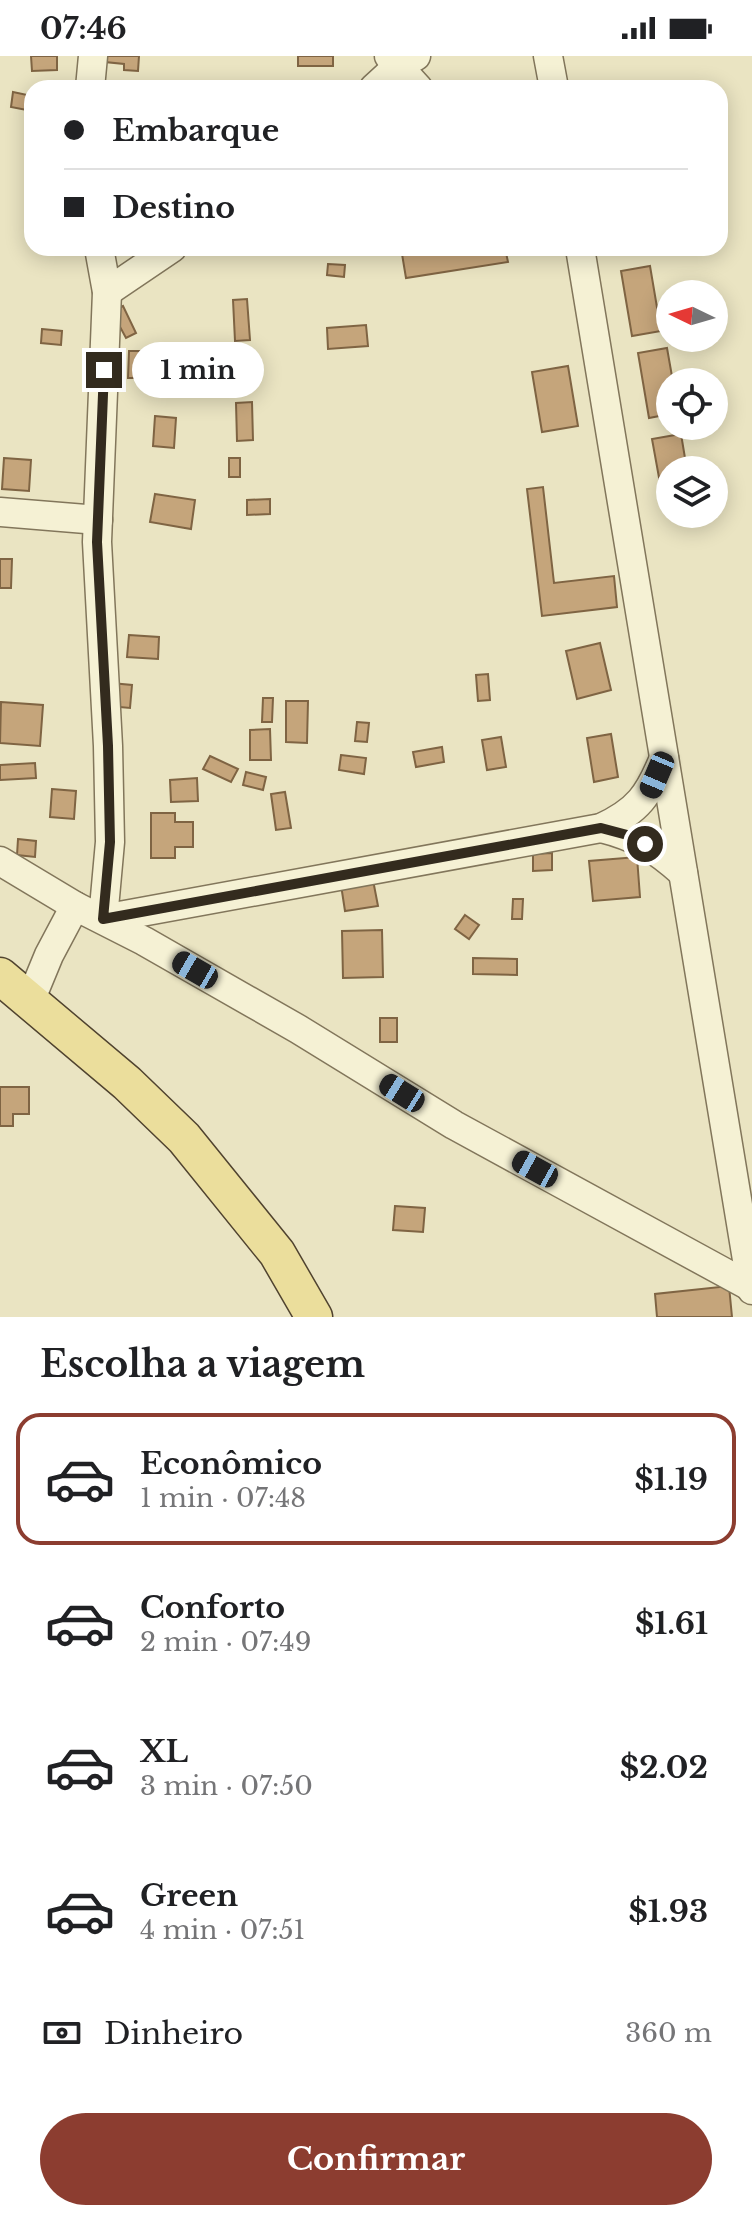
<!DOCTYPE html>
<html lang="pt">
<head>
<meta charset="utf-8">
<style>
	body { margin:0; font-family:"Libre Baskerville",serif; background:#f2f2f2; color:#202124; height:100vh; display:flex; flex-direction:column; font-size:30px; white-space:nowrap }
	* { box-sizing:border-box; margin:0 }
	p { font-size:26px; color:#757577 }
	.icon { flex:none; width:44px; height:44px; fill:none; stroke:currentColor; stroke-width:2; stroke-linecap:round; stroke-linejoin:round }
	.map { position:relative; height:1261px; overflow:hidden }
	.side { display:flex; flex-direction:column; background:#fff; flex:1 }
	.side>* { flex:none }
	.guide { position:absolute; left:24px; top:24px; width:704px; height:176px; border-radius:24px; box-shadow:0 4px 20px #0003; display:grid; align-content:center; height:176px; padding:0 40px; background:#fff }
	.needle { width:52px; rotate:275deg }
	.fabs { position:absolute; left:656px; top:224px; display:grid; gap:16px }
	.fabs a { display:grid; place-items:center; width:72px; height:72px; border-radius:50%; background:#fff; box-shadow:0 4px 20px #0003; font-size:40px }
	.end { position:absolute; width:36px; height:36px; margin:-18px; border:10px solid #332b1e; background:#fff; box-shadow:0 0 0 4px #fff }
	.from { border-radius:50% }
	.bubble { position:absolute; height:56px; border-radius:28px; background:#fff; box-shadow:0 4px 20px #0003; font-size:26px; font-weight:700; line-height:56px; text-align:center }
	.car { position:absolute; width:24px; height:48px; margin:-24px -12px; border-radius:10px; box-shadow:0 0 6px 2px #0007; background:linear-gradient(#222 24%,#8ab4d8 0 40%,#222 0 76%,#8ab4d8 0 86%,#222 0) }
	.guide b { display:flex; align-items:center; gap:28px; height:76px; font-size:30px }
	.guide b+b { border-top:2px solid #e0e0e0 }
	.guide i { width:20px; height:20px; background:#202124 }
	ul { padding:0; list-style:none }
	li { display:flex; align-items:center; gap:24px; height:132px; margin:0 16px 12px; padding:0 24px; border:4px solid transparent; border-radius:24px }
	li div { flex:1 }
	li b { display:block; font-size:30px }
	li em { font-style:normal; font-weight:700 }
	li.active { border-color:#8c3d30 }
	li>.icon { width:72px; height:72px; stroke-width:1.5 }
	h2 { padding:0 40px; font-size:36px; line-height:96px }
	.pay { display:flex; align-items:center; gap:20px; height:88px; padding:0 40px; font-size:30px }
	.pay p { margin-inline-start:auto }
	.cta { display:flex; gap:16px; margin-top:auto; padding:16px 40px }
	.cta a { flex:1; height:92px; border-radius:48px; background:#8c3d30; color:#fff; font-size:32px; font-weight:700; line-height:92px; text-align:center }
	.status { display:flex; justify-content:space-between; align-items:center; height:56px; padding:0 40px; background:#fff; direction:ltr }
	.status svg { height:22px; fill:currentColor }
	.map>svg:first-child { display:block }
</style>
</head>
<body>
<div class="status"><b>07:46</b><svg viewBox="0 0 49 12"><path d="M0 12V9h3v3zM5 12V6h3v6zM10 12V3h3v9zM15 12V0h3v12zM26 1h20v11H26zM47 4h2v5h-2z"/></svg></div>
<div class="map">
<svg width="752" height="1261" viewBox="0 0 752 1261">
	<rect width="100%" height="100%" fill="#eae4c2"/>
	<g fill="#c5a57b" stroke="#7f6443" stroke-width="2">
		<path d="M31,0H57V14L32,15Z"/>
		<path d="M105,0H139L138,15L124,14V8L105,6Z"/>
		<rect x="298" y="0" width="35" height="10"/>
		<path d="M13,36L32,40V55L11,51Z"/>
		<path d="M401,192H505L508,206L406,222Z"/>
		<path d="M328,208L345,209L344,221L327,219Z"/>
		<path d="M650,210L661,275L632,280L621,215Z"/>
		<path d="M247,243L250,284L235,285L233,244Z"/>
		<path d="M123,250L136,277L126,282L112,256Z"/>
		<path d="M366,269L368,290L328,293L327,272Z"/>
		<path d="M42,273L62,275L61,289L41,287Z"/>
		<path d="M667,292L673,326H670V358L649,362L638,297Z"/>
		<path d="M129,295H143L141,322H128Z"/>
		<path d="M568,310L578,370L542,376L532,316Z"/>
		<path d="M252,346L253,384L237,385L236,347Z"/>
		<path d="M155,360L176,362L174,392L153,390Z"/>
		<path d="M681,378L687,414H670V448L664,449L652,383Z"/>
		<path d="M4,402L31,404L29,435L2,433Z"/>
		<rect x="229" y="402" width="11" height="19"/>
		<path d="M543,431L554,527L614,520L617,551L542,560L527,433Z"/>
		<path d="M155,438L195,444L191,473L150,466Z"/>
		<path d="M270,443V458L247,459V444Z"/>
		<path d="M0,503H12L11,532H0Z"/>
		<path d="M129,579L159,581L158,603L127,601Z"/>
		<path d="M600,587L611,634L577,643L566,595Z"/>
		<path d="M488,618L490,644L478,645L476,619Z"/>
		<path d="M111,627L132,629L130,652L109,650Z"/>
		<path d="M263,642H273L272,666H262Z"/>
		<path d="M286,645H308L307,687L286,686Z"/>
		<path d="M1,646L43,649L40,690L0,687Z"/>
		<path d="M357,666L369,667L367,686L355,685Z"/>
		<path d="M270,673L271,704H250V674Z"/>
		<path d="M611,678L618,721L594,726L587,682Z"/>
		<path d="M501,681L506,711L487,714L482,684Z"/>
		<path d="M442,691L444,706L416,711L413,696Z"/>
		<path d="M341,699L366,702L364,718L339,714Z"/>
		<path d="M210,700L238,713L231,726L203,713Z"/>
		<path d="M35,707L36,722L0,724V709Z"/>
		<path d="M246,716L266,721L263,734L243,729Z"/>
		<path d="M197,722L198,745L171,746L170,724Z"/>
		<path d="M52,733L76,735L74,763L50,761Z"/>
		<path d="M285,736L291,772L276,774L271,738Z"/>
		<path d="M151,757H175V766H193V791H175V802H151Z"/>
		<path d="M18,783L36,785L35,801L17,799Z"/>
		<path d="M552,797V814L533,815V798Z"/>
		<path d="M637,801L640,841L593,845L589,805Z"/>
		<path d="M373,824L378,850L345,855L341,829Z"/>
		<path d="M513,843H523L522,863H512Z"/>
		<path d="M465,859L479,869L469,883L455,873Z"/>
		<path d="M382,874L383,921L343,922L342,875Z"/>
		<path d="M473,902L517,903V919L473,918Z"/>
		<rect x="380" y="962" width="17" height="24"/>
		<path d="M0,1031H29V1058H13V1070H0Z"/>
		<path d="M395,1150L425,1152L423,1176L393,1174Z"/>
		<path d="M729,1230L732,1261H657L655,1238Z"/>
	</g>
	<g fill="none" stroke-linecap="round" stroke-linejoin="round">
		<defs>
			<g id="minor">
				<path d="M389,0L418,32"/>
				<path d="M548,0L554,32"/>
				<path d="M90,32L93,0"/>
				<path d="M374,32L398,10L416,0"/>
				<path d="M99,192L107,236L97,486L108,690L110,786L103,863L601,772C638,755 649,739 664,702"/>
				<path d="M580,192L752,1234"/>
				<path d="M107,236L172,192"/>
				<path d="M0,456L98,464"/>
				<path d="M601,772C637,781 656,793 683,817"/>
				<path d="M0,805L75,850L144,885L298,973L454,1069L751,1231"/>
				<path d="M30,945L49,899L75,850"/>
			</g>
			<path id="major" d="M0,920L127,1027L184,1082L277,1197L314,1261"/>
		</defs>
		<use href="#minor" stroke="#82765b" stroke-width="31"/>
		<use href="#major" stroke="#50432f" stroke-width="39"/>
		<use href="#minor" stroke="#f5f1d4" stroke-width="28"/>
		<use href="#major" stroke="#ebde9c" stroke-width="36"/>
	</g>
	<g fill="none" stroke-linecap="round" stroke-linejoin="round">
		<path stroke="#332b1e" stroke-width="10" d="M104,314L97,486L108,690L110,786L103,863L601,772L631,780L645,788"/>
	</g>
</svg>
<div class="fabs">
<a><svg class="needle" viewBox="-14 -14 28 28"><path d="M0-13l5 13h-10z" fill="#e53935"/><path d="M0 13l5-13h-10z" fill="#757577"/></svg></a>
<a><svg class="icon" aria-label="locate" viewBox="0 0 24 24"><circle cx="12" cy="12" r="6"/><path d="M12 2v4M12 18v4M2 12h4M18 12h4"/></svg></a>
<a><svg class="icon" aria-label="layers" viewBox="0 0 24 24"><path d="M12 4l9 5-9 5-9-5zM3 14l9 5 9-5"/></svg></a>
</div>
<i class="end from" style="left:645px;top:788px"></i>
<i class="end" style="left:104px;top:314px"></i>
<div class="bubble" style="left:132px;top:286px;width:132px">1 min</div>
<i class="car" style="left:657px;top:719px;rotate:203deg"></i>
<i class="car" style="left:195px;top:914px;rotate:300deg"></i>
<i class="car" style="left:402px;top:1037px;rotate:302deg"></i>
<i class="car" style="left:535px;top:1113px;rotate:299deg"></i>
<div class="guide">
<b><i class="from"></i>Embarque</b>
<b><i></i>Destino</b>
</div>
</div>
<section class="side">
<h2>Escolha a viagem</h2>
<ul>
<li class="active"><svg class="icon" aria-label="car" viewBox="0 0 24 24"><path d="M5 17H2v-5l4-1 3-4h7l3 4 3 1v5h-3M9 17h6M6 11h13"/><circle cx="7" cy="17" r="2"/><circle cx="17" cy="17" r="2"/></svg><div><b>Econômico</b><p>1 min · 07:48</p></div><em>$1.19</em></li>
<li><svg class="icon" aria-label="car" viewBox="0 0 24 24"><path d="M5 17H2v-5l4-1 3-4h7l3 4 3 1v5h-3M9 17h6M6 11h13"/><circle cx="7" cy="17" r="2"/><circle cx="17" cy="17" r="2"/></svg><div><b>Conforto</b><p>2 min · 07:49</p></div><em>$1.61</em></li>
<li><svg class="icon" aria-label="car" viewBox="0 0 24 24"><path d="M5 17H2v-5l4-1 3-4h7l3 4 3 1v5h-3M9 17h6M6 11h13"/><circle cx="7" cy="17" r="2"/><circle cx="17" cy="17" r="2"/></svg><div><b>XL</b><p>3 min · 07:50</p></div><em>$2.02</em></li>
<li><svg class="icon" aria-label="car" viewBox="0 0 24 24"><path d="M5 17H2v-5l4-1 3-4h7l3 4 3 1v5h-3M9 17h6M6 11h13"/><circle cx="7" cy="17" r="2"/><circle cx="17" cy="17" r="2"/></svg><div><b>Green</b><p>4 min · 07:51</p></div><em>$1.93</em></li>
</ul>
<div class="pay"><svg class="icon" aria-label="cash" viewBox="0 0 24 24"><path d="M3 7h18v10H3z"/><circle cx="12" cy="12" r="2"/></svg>Dinheiro<p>360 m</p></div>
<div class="cta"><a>Confirmar</a></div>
</section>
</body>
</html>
